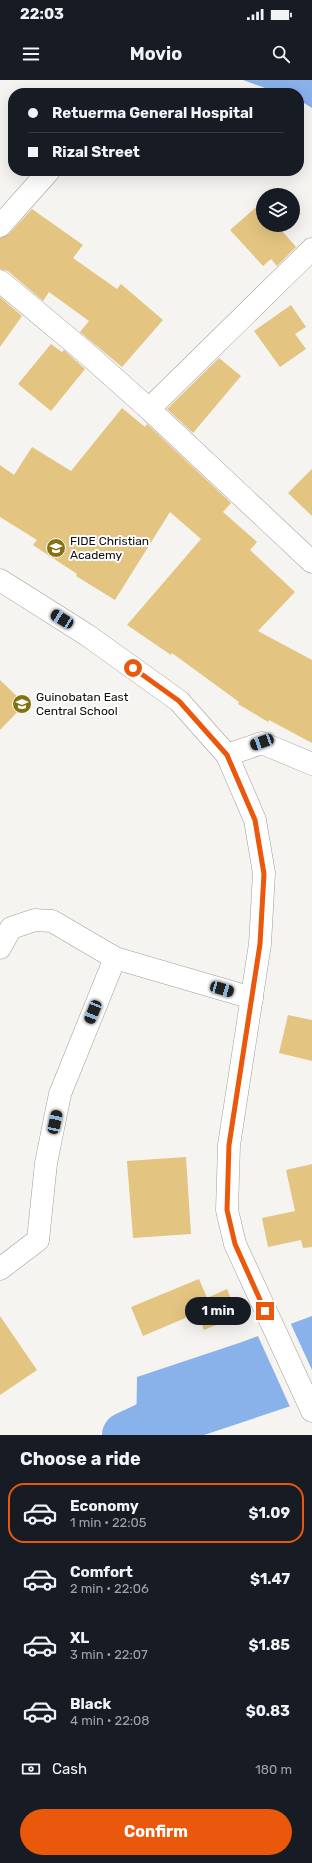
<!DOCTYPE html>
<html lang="en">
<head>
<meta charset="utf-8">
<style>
	body { margin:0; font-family:Rubik,sans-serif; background:#242831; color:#f1f3f6; height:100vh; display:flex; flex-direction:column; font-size:15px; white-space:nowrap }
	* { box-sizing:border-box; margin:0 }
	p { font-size:13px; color:#9ea1a6 }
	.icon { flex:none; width:22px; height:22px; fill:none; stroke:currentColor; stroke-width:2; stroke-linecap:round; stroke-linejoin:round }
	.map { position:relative; height:1355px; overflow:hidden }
	.sheet { display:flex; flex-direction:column; background:#171b24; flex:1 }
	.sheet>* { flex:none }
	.banner { position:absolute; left:8px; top:8px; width:296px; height:88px; border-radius:16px; box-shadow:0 4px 16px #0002; display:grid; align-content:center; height:88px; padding:0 20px; background:#171b24 }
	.tools { position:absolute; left:256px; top:108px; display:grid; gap:8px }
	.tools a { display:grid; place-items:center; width:44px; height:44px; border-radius:50%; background:#171b24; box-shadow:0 4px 16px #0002; font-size:20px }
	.end { position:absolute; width:18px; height:18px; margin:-9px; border:5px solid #ea580c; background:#fff; box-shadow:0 0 0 2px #fff }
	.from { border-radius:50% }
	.bubble { position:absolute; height:28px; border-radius:14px; background:#171b24; box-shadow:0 4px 16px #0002; font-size:13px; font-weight:700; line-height:28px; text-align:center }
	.car { position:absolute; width:12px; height:24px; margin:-12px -6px; border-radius:5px; box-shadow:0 0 3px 1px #0007; background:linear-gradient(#222 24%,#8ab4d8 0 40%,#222 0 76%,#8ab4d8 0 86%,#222 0) }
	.banner b { display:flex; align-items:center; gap:14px; height:38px; font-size:15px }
	.banner b+b { border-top:1px solid #363941 }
	.banner i { width:10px; height:10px; background:#f1f3f6 }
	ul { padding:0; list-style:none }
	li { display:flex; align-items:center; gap:12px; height:60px; margin:0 8px 6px; padding:0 12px; border:2px solid transparent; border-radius:16px }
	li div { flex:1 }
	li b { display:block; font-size:15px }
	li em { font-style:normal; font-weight:700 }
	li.on { border-color:#ea580c }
	li>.icon { width:36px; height:36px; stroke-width:1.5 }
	h2 { padding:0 20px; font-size:18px; line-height:48px }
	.pay { display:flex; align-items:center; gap:10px; height:44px; padding:0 20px; font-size:15px }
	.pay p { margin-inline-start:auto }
	.action { display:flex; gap:8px; margin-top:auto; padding:8px 20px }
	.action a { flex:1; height:46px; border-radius:24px; background:#ea580c; color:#fff; font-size:16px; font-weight:700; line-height:46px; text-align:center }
	.status { display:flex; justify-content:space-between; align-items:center; height:28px; padding:0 20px; background:#171b24; direction:ltr }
	.status svg { height:11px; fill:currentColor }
	header { display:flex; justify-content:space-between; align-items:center; height:52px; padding:0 20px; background:#171b24; font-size:18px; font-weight:700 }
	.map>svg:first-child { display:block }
</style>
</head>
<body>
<div class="status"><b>22:03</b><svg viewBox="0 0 49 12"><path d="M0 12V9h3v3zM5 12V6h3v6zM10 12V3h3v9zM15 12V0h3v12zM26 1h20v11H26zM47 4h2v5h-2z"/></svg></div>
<header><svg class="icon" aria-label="menu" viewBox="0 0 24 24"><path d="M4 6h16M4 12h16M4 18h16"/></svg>Movio<svg class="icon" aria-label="search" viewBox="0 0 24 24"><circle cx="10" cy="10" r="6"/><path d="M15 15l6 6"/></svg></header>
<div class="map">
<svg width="312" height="1355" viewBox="0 0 312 1355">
	<rect width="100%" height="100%" fill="#f6f4f1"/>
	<g fill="#89b1ea">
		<path d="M243,0H312V28L299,20V13H279Z"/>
		<path d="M312,1236V1319L204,1355H136L137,1297L242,1262Z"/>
	</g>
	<path fill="#f6f4f1" d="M290,1242L312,1290V1322L291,1329L257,1254Z"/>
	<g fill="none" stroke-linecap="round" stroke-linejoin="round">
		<path stroke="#89b1ea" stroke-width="46" d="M125,1355L194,1323"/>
	</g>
	<g fill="#e4c481">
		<path d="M263,121V145H277L296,167L277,186L271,179L263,186L230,150Z"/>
		<path d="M32,129L83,165L73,178L117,209L121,204L163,240L122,287L80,252L89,241L49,212L43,221L8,191L0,189V158L9,154Z"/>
		<path d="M0,217L22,236L0,267Z"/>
		<path d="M291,225L306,247L295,254L306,269L280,287L254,251Z"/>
		<path d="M51,264L62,272L64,270L85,289L51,331L18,304Z"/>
		<path d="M219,278L241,296L193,353L167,329Z"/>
		<path d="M122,328L145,347L147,344L231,423L223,432L257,462L250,470L295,512L258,551L312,580V663L269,640L268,642L238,624L239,622L172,573L171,575L127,545L201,459L170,432L115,520L76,496L77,494L33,465L37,460L0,437V385L14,395L32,367L71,391Z"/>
		<path d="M312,389V436L288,413Z"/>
		<path d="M0,600L25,624L0,650Z"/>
		<path d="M288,935L312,940V981L279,973Z"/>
		<path d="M186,1077L191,1154L133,1158L127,1081Z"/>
		<path d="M312,1084V1167L303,1168L301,1160L268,1167L262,1138L295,1131L286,1090Z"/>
		<path d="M199,1199L207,1218L227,1209L238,1236L204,1250L197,1233L143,1256L131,1227Z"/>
		<path d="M0,1236L37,1290L0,1315Z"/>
	</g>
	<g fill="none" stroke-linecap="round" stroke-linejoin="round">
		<defs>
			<g id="minor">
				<path d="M0,146L49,91"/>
				<path d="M0,201L85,272L149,329L312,482"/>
				<path d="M149,329L312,169"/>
				<path d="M227,675L262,663L312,684"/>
				<path d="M0,868L11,848L35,840L52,841L115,878L252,918"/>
				<path d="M0,1189L38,1160L46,1083L60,1014L115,878"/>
			</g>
			<path id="major" d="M0,500L87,555L179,621L227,675L255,740L264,793L260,864L229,1065L227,1130L235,1164L312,1331"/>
		</defs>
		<use href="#minor" stroke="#a09e9b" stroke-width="23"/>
		<use href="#major" stroke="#a09e9b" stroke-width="23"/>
		<use href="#minor" stroke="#fff" stroke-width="22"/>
		<use href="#major" stroke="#fff" stroke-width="22"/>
	</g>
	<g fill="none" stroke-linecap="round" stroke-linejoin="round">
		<path stroke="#ea580c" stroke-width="5" d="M133,588L179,621L227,675L255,740L264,794L260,864L229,1065L227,1130L235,1164L265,1231"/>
	</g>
	<defs>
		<symbol id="school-disc" viewBox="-11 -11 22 22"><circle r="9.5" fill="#847111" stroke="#fff"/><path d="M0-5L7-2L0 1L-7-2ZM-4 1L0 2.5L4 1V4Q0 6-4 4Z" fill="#fff"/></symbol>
	</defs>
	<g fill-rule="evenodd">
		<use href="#school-disc" x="45" y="457" width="22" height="22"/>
		<use href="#school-disc" x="11" y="613" width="22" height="22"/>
	</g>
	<g text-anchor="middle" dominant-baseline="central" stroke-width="4" stroke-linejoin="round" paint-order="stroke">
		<g font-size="12" fill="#0f0e0d" stroke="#fff" text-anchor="start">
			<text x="70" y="461">FIDE Christian<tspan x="70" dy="14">Academy</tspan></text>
			<text x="36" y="617">Guinobatan East<tspan x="36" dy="14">Central School</tspan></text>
		</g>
	</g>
</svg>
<div class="tools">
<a><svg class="icon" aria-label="layers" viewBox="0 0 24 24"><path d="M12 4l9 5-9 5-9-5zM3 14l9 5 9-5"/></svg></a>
</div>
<i class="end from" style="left:133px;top:588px"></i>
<i class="end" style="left:265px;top:1231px"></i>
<div class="bubble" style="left:185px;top:1217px;width:66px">1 min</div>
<i class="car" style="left:62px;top:539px;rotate:302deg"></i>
<i class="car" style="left:262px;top:662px;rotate:250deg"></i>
<i class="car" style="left:222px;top:909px;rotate:106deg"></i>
<i class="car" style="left:93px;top:932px;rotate:202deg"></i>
<i class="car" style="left:55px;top:1042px;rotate:12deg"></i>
<div class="banner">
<b><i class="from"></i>Retuerma General Hospital</b>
<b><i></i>Rizal Street</b>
</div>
</div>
<section class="sheet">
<h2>Choose a ride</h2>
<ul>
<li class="on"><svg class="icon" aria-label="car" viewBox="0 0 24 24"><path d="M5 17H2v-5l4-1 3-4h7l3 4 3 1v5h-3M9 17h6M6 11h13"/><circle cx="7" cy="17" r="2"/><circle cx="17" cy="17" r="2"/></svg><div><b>Economy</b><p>1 min · 22:05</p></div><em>$1.09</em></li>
<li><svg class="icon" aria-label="car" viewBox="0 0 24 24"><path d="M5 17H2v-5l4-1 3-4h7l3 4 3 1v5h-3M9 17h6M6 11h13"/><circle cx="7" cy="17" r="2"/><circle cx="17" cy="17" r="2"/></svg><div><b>Comfort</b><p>2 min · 22:06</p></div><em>$1.47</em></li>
<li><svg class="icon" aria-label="car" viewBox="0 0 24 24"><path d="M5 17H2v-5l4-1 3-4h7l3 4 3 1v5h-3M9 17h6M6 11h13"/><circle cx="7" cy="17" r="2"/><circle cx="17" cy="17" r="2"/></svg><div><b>XL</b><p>3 min · 22:07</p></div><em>$1.85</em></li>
<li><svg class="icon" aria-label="car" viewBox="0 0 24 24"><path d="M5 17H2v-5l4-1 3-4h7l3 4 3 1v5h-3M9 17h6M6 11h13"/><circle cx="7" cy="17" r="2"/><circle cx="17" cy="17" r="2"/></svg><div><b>Black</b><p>4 min · 22:08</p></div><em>$0.83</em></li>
</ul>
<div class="pay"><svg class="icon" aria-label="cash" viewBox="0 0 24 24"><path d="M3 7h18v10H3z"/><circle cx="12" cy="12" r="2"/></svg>Cash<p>180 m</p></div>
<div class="action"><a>Confirm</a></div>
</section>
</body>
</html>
